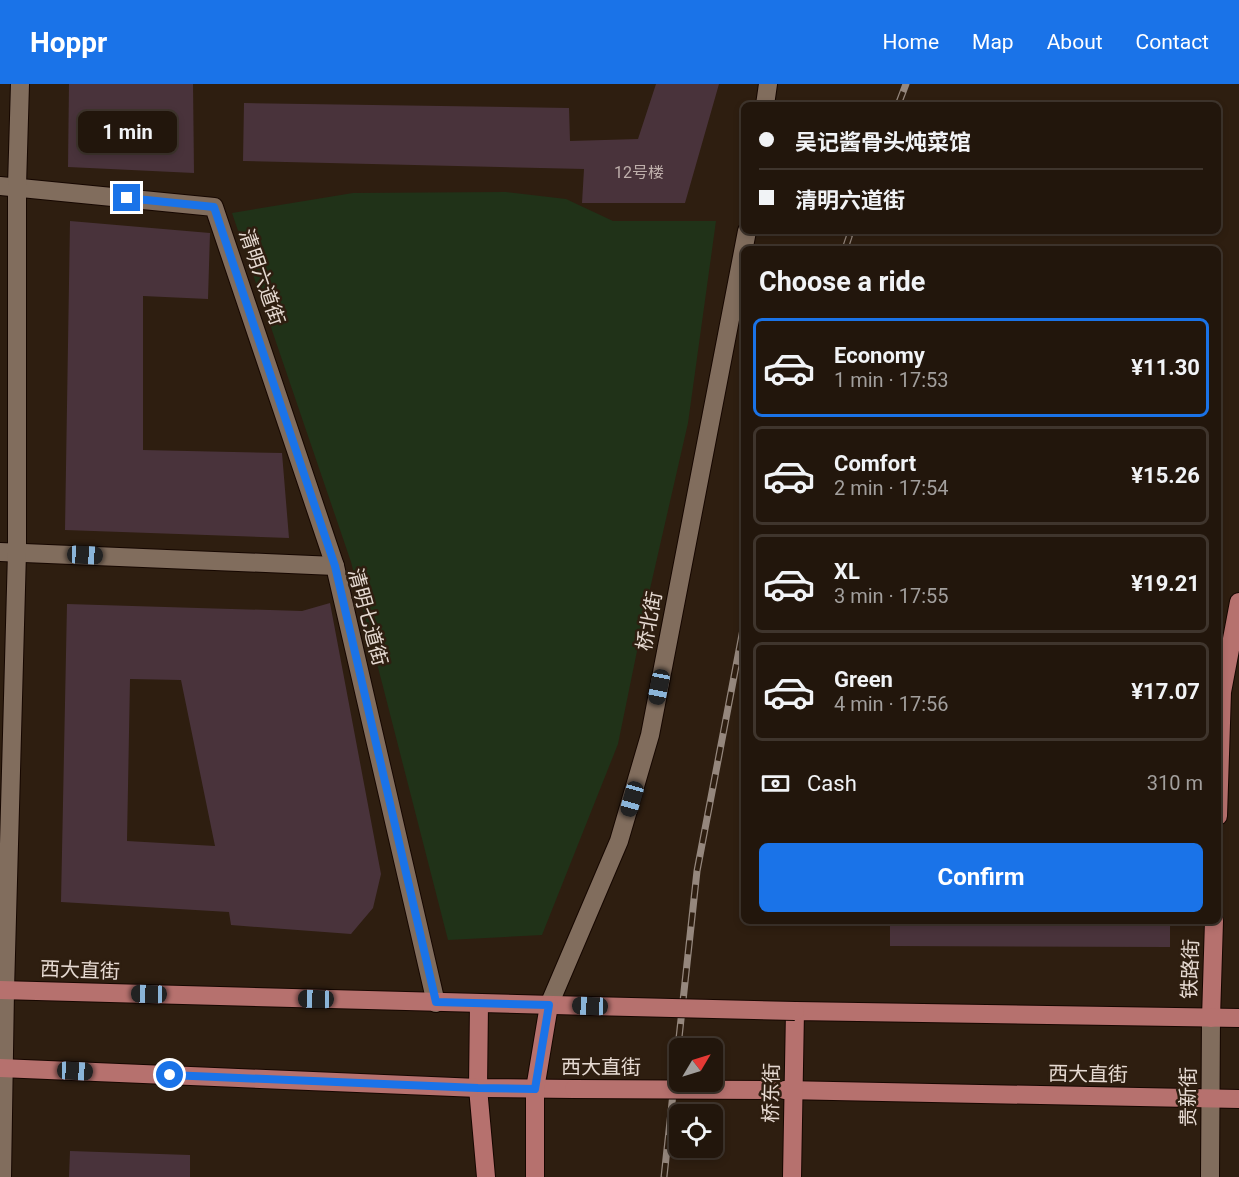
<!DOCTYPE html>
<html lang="en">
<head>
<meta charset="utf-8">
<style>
	body { margin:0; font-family:Roboto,"Noto Sans SC",sans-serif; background:#2e231a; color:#f1f3f6; height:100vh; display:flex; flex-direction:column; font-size:22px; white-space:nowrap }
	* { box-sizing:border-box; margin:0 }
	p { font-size:20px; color:#a29f9d }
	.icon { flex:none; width:33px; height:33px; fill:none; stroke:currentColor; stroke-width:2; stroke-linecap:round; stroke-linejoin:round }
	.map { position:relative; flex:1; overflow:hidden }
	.drawer { position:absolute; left:741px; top:162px; width:480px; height:678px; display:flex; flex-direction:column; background:#22160c; border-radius:9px; box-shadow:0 3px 9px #0003,0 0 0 2px #3f352d }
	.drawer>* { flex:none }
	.guide { position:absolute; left:741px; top:18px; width:480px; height:132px; border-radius:9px; box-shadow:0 3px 9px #0003,0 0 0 2px #3f352d; display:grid; align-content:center; height:132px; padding:0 18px; background:#22160c }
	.needle { width:39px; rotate:52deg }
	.buttons { position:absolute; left:669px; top:954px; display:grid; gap:12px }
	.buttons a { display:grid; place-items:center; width:54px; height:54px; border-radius:9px; background:#22160c; box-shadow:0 3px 9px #0003,0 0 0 2px #3f352d; font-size:30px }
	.end { position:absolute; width:27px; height:27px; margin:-14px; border:8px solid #1a73e8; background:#fff; box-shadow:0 0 0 3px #fff }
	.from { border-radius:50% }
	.bubble { position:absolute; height:42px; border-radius:9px; background:#22160c; box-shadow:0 3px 9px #0003,0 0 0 2px #3f352d; font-size:20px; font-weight:700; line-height:42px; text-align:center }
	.car { position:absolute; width:18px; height:36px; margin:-18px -9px; border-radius:8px; box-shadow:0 0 4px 2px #0007; background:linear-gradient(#222 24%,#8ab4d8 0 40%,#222 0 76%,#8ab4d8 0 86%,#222 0) }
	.guide b { display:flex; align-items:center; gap:21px; height:57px; font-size:22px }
	.guide b+b { border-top:2px solid #3f352d }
	.guide i { width:15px; height:15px; background:#f1f3f6 }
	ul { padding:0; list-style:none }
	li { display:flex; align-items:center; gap:18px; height:99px; margin:0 12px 9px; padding:0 6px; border:3px solid #3f352d; border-radius:9px }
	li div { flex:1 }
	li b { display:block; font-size:22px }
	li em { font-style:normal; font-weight:700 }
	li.selected { border-color:#1a73e8 }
	li>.icon { width:54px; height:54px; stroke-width:1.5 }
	h2 { padding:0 18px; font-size:27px; line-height:72px }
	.pay { display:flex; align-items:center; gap:15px; height:66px; padding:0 18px; font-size:22px }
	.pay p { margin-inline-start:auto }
	.action { display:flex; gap:12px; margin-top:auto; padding:12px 18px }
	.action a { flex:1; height:69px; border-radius:9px; background:#1a73e8; color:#fff; font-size:24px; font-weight:700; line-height:69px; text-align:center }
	header { display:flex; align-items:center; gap:36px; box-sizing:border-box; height:84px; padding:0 30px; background:#1a73e8; color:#fff }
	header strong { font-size:28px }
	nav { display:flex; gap:33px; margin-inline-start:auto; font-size:21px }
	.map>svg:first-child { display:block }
</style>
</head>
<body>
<header>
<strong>Hoppr</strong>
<nav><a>Home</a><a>Map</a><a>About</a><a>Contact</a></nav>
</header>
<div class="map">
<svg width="1239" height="1093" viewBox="0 0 1239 1093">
	<rect width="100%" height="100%" fill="#2e1e10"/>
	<path fill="#203218" d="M506,108L566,115L613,137H716L688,339L647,518L618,660L542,851L448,856L351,478L232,129L353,109Z"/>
	<g fill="#49333b" fill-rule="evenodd">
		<path d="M69,0H193L194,89L68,83Z"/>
		<path d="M656,0H719L685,119H582L584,85L243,77L244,19L569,24L570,57L638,55Z"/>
		<path d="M70,137L210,149L208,215L143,212V366L282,369L289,454L65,446Z"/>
		<path d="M330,519L381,790L373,824L351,850L231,841L229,828L61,818L67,520L302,527ZM130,595L181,596L215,762L127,757Z"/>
		<path d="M890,837H1170V863L890,862Z"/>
		<path d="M70,1067L190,1071V1093H69Z"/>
	</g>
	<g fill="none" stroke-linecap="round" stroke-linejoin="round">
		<defs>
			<g id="minor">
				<path d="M765,21L768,0"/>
				<path d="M0,102L214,123L335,482"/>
				<path d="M0,468L335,482L436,919"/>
				<path d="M549,921L619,757L650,651L747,147"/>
				<path d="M2,1093L5,906L17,468V102L20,0"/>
				<path d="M1210,1093L1211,934"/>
			</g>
			<g id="major">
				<path d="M1218,732L1222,608L1239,518"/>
				<path d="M0,906L590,922"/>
				<path d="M479,920L478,1004L486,1093"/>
				<path d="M1211,934L1214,837"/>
				<path d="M0,984L478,1004L574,1005"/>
				<path d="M784,1006L1239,1015"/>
				<path d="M535,1093V1005L549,921"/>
				<path d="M792,1093L795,927L1239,934"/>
			</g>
		</defs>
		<use href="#minor" stroke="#160700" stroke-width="20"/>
		<use href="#major" stroke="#160700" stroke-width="20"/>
		<use href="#minor" stroke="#816d5d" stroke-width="18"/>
		<use href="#major" stroke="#b6716e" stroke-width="18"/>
		<defs>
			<g id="rail">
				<path d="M898,21L906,0"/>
				<path d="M845,165L851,147"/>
				<path d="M664,1093L697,787L744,540"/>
			</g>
		</defs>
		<use href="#rail" stroke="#95877d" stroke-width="7"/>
		<use href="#rail" stroke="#2e1e10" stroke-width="4.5" stroke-dasharray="14" stroke-linecap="butt"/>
		<defs>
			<g id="major-bridge">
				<path d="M590,922L795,927"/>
				<path d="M574,1005L773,1006"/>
			</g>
		</defs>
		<use href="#major-bridge" stroke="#160700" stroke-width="20" stroke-linecap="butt"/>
		<use href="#major-bridge" stroke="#b6716e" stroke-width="18"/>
	</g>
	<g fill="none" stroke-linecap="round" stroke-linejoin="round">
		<path stroke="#1a73e8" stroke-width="8" d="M127,114L214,123L335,482L436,918L549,921L535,1005L478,1004L170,991"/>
	</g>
	<g text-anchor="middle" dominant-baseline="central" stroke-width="5" stroke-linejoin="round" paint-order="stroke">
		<g font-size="16" fill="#bfb0ac">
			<text x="639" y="88">12号楼</text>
		</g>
		<g font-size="20" fill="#e6dad2" stroke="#2e1e10">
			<text transform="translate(262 193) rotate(71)">清明六道街</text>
			<text transform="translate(368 533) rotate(75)">清明七道街</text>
			<text transform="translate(649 537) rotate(-79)">桥北街</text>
			<text transform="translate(1190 885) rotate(-88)">铁路街</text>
			<text transform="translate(80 886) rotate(2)">西大直街</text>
			<text x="601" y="983">西大直街</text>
			<text transform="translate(1088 990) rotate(1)">西大直街</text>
			<text transform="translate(771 1009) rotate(-89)">桥东街</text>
			<text transform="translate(1188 1013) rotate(-90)">贵新街</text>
		</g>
	</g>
</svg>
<div class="buttons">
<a><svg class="needle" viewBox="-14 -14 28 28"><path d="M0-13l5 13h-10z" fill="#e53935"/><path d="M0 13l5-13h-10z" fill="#a29f9d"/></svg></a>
<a><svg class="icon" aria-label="locate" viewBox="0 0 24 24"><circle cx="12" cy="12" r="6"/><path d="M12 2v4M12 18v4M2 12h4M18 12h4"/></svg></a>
</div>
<i class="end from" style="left:170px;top:991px"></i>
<i class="end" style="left:127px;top:114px"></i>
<div class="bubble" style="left:78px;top:27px;width:99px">1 min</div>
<i class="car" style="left:85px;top:471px;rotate:93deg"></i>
<i class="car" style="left:659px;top:603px;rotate:191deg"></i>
<i class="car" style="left:632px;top:715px;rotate:196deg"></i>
<i class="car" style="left:149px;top:910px;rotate:271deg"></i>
<i class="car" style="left:316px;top:915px;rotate:271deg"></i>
<i class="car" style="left:590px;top:922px;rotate:272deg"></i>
<i class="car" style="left:75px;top:987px;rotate:93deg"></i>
<div class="guide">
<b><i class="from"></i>吴记酱骨头炖菜馆</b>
<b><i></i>清明六道街</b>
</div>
<section class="drawer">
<h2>Choose a ride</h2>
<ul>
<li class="selected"><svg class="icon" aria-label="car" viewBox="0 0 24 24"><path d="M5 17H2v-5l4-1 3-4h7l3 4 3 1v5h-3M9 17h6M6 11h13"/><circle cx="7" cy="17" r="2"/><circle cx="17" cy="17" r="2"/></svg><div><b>Economy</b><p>1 min · 17:53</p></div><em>¥11.30</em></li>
<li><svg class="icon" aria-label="car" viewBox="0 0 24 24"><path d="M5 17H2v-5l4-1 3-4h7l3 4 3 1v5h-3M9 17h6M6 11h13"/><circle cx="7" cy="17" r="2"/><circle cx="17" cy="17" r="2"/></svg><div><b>Comfort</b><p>2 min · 17:54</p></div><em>¥15.26</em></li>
<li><svg class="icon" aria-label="car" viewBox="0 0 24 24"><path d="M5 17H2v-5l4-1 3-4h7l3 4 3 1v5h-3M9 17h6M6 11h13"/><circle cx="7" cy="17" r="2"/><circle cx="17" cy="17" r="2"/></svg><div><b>XL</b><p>3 min · 17:55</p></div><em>¥19.21</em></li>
<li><svg class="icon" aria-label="car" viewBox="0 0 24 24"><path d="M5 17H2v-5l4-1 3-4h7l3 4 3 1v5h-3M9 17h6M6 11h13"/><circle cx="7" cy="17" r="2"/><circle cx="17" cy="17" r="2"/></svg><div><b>Green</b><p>4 min · 17:56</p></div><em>¥17.07</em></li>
</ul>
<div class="pay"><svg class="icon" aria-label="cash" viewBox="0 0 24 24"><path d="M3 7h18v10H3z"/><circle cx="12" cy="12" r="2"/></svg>Cash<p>310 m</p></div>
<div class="action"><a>Confirm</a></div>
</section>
</div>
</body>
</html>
